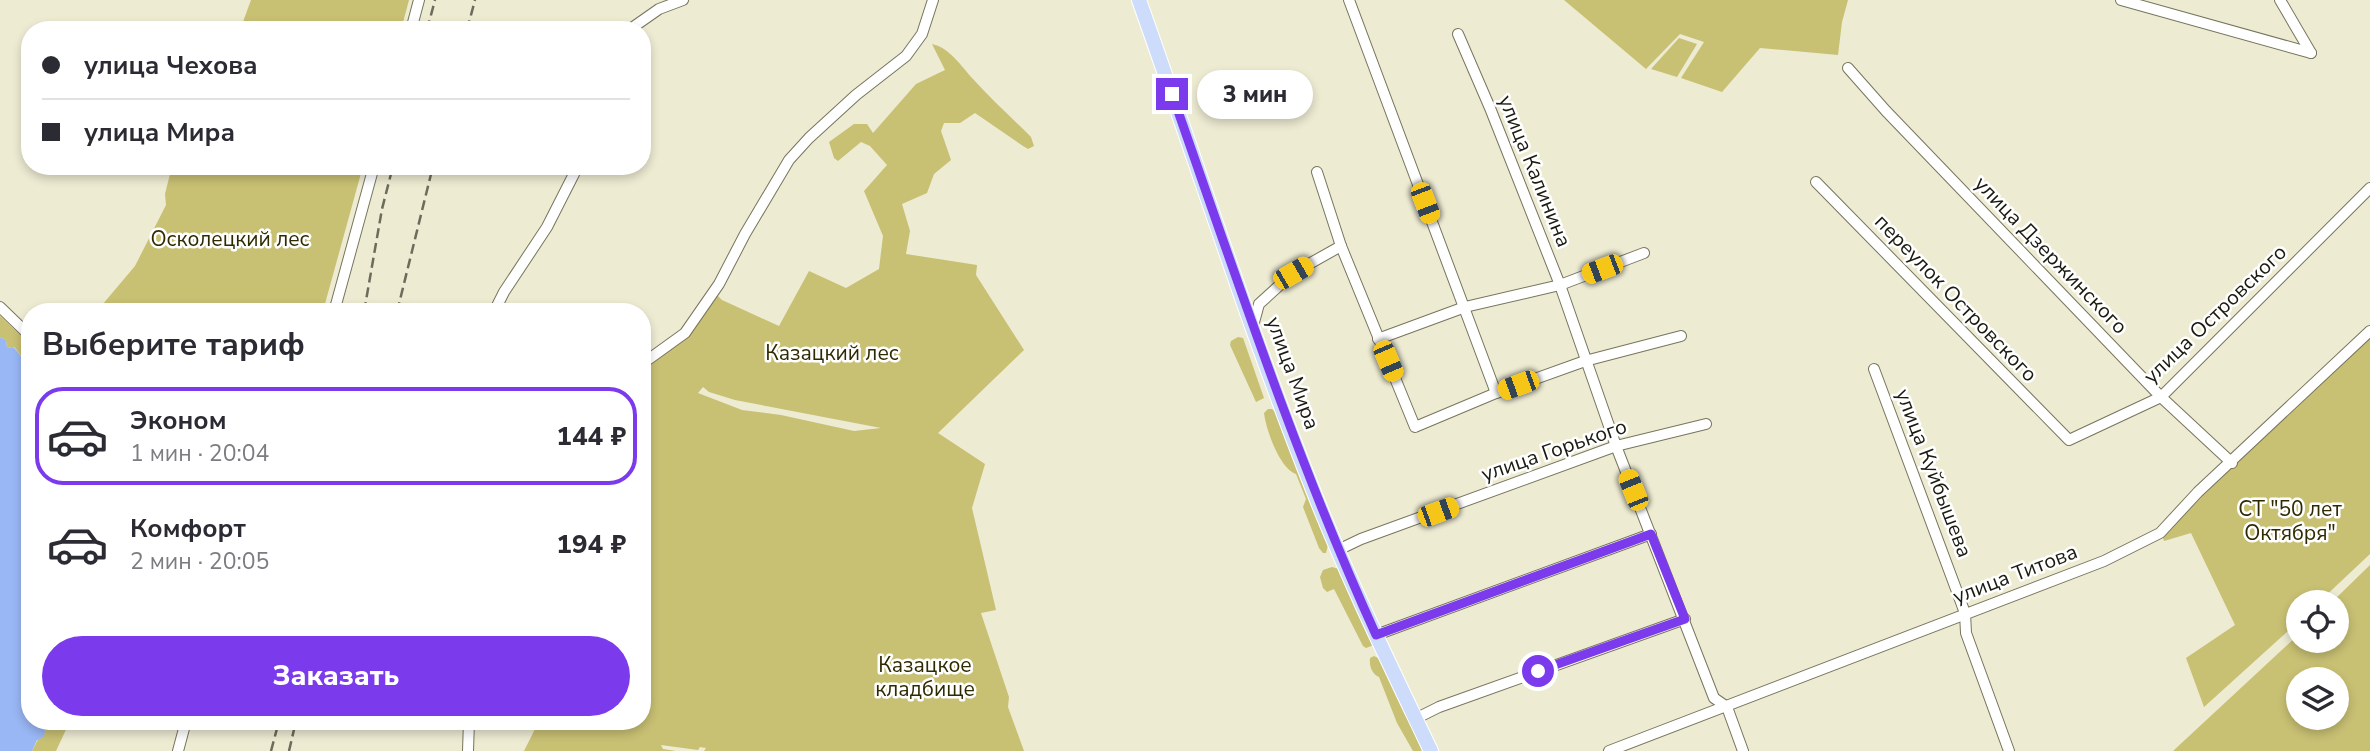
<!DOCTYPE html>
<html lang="ru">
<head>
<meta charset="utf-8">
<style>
	body { margin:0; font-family:"Nunito Sans",sans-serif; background:#f7f7f7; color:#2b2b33; height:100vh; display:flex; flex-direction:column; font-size:26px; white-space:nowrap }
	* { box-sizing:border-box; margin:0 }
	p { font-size:23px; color:#7c7c81 }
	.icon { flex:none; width:38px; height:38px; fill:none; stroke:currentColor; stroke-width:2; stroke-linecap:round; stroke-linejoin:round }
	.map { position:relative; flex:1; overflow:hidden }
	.side { position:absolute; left:21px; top:303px; width:630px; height:427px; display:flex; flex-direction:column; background:#fff; border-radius:28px; box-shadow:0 4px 10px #0003 }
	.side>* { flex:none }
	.guide { position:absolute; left:21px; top:21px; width:630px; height:154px; border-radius:28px; box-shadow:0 4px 10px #0003; display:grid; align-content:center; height:154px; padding:0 21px; background:#fff }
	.controls { position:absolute; left:2286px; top:590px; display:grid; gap:14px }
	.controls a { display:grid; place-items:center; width:63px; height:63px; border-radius:50%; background:#fff; box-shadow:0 4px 10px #0003; font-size:35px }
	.end { position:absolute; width:32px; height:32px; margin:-16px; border:9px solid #7c3aed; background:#fff; box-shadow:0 0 0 4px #fff }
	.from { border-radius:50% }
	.bubble { position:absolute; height:49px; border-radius:24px; background:#fff; box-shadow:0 4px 10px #0003; font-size:23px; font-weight:800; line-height:49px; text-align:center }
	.car { position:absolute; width:21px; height:42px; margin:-21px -10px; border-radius:9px; box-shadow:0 0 5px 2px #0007; background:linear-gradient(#f5c518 24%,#345 0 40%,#f5c518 0 76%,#345 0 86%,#f5c518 0) }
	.guide b { display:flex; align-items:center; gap:24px; height:66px; font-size:26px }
	.guide b+b { border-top:2px solid #e1e1e2 }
	.guide i { width:18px; height:18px; background:#2b2b33 }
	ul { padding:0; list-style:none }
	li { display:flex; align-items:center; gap:21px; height:98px; margin:0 14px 10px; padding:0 7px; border:4px solid transparent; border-radius:28px }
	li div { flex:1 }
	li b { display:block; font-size:26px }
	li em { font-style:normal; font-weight:800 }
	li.selected { border-color:#7c3aed }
	li>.icon { width:63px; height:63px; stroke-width:1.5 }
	h2 { padding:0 21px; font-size:32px; line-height:84px }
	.action { display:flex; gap:14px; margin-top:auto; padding:14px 21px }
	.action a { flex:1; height:80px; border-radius:42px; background:#7c3aed; color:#fff; font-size:28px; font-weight:800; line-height:80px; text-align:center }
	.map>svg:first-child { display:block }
</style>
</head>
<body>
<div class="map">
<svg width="2370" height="751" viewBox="0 0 2370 751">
	<rect width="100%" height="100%" fill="#edebd2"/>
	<g fill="#c8c073" fill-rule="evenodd">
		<path d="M251,0H409L401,30H240Z"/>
		<path d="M1564,0H1848L1842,22L1838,55L1760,48L1722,92L1681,78L1704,42L1680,34L1646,69Z"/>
		<path d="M1679,38L1697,44L1677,77L1651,69Z"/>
		<path d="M932,44C950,48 961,66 973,79C991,99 1012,118 1031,137L1034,146L1028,149L1023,146L975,113L960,123H944L941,131L951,160L934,174L927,193L902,204L910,231L906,254L977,265L976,275L1024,350L938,433L985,464L972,508L996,610L981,613L1009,697L1008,707L1024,751H704L706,748L700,747L698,750L661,745L663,749L676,751H524L539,721H642V369L717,295L722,300L779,326L809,271L846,288L879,269L883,236L864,191L887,165L870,146L861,142L838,161L834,158L829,142L854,124H867L873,133L916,84L945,70ZM703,387L709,392L735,400L881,428L854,431L781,415L742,410L698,393Z"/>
		<path d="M172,166H363L323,311H97L135,266L166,205L165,194Z"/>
		<path d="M0,316L30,344V367C23,361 20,353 14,347L7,348L6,340L0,337Z"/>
		<path d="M2370,336V554L2319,602H2298V622L2204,707L2186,658L2235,625L2191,533L2164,541L2162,534L2198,497Z"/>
		<path d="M1238,337L1243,338L1264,398L1256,402L1230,345L1231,341Z"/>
		<path d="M1268,409H1272L1279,415L1329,541L1326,553H1323L1319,548L1303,507L1306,499L1296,474C1280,469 1266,430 1264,413Z"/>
		<path d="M2370,565V751H2173L2298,635V640H2336V602H2332ZM2298,679H2336V718H2298Z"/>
		<path d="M1332,567L1339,569L1374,645L1366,648L1363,646L1334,589L1327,592L1323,588L1320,577L1323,570Z"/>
		<path d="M1374,656L1382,660L1422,751H1413L1397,723L1379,677C1372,674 1369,666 1370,658Z"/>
		<path d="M50,721H106L103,727L70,721L56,751H32L46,724Z"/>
	</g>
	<path fill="#99b7f5" d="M0,337L6,340L7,348L13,347C20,353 23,361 30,367V721H50L46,724L44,737L37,740L32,751H0Z"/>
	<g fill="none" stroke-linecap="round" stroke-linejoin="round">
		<defs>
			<g id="minor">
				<path d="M1349,0L1496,393"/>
				<path d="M2121,0L2311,53"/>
				<path d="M2280,0L2311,53"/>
				<path d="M411,30L419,0"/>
				<path d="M629,30L659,9L683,0"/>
				<path d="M1458,34L1490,108L1560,285L1616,446L1714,698L1727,707L1743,751"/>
				<path d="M1848,68L1886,111L2161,397L2232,463"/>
				<path d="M1317,172L1341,246L1415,427L1496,393L1585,361L1681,336"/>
				<path d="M1816,182L2069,440L2161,397L2370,188"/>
				<path d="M0,307L30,336"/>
				<path d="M334,312L374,166"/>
				<path d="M494,312L504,292L547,227L578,166"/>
				<path d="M1253,326L1259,304L1293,273L1341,246"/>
				<path d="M1378,339L1465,307L1560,285L1644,253"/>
				<path d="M642,364L685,333L719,284L745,234L789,160L809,138L856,95L906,56L922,34L933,0"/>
				<path d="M1874,369L1965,613L1966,633L2009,751"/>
				<path d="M1338,550L1361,539L1616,446L1706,424"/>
				<path d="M1376,635L1651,534"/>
				<path d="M1415,719L1439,707L1685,619"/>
				<path d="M178,751L186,721"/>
				<path d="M468,751L469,721"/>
				<path d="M1609,751L2104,561L2160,533L2198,492L2370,331"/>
			</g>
			<path id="major" d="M1139,0C1197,163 1249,329 1313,490C1348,579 1390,665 1431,751"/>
		</defs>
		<use href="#minor" stroke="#77755e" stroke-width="12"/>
		<use href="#major" stroke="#fff" stroke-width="16"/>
		<use href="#minor" stroke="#fff" stroke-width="10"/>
		<use href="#major" stroke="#cddcfb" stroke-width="14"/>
		<g stroke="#6c6b5c" stroke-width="2.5" stroke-dasharray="10 5" stroke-linecap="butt">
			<path d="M427,30L435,0"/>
			<path d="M467,30L475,0"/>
			<path d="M364,312L382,209L393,166"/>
			<path d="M397,312L433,166"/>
			<path d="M271,751L279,721"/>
			<path d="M289,751L296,721"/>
		</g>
	</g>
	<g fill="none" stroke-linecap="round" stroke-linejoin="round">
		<path stroke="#7c3aed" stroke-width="9" d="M1172,94C1236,276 1296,459 1376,635L1651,534L1685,619L1538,671"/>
	</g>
	<g text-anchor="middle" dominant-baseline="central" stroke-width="5" stroke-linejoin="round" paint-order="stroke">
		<g font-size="21" fill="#1a1a11" stroke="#fff">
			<text transform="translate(1535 171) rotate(68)">улица Калинина</text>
			<text transform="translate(2051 255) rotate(46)">улица Дзержинского</text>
			<text transform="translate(1956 298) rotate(46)">переулок Островского</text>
			<text transform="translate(2215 314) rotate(-44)">улица Островского</text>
			<text transform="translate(1293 373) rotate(70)">улица Мира</text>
			<text transform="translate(1554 450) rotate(-19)">улица Горького</text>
			<text transform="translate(1934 473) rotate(69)">улица Куйбышева</text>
			<text transform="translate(2015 574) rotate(-21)">улица Титова</text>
		</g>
		<g font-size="21" fill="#2f2a00" stroke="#fff">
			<text x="230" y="239">Осколецкий лес</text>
			<text x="832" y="353">Казацкий лес</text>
			<text x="2290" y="509">СТ "50 лет<tspan x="2290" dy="24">Октября"</tspan></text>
			<text x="925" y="665">Казацкое<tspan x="925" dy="24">кладбище</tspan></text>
		</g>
	</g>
</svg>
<div class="controls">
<a><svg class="icon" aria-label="locate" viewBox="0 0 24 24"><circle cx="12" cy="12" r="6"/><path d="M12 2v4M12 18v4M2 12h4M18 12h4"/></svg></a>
<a><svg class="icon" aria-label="layers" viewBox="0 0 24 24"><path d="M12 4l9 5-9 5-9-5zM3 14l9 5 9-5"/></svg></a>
</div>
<i class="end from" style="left:1538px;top:671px"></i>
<i class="end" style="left:1172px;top:94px"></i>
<div class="bubble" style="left:1197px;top:70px;width:116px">3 мин</div>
<i class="car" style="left:1425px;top:203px;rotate:159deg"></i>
<i class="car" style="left:1602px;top:269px;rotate:249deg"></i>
<i class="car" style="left:1293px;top:273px;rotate:60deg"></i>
<i class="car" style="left:1388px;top:361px;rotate:157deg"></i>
<i class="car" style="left:1518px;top:385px;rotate:250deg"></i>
<i class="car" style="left:1633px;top:490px;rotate:338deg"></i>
<i class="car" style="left:1438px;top:512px;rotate:70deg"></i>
<div class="guide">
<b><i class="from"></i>улица Чехова</b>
<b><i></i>улица Мира</b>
</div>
<section class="side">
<h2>Выберите тариф</h2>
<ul>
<li class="selected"><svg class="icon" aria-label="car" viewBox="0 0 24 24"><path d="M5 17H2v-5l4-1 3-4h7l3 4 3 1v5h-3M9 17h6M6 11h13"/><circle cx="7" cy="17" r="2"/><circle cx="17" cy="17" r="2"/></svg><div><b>Эконом</b><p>1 мин · 20:04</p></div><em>144 ₽</em></li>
<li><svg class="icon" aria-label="car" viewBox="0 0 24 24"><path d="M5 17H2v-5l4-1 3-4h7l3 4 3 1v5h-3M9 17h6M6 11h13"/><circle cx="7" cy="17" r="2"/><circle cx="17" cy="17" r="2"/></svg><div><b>Комфорт</b><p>2 мин · 20:05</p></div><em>194 ₽</em></li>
</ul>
<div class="action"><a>Заказать</a></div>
</section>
</div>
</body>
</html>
